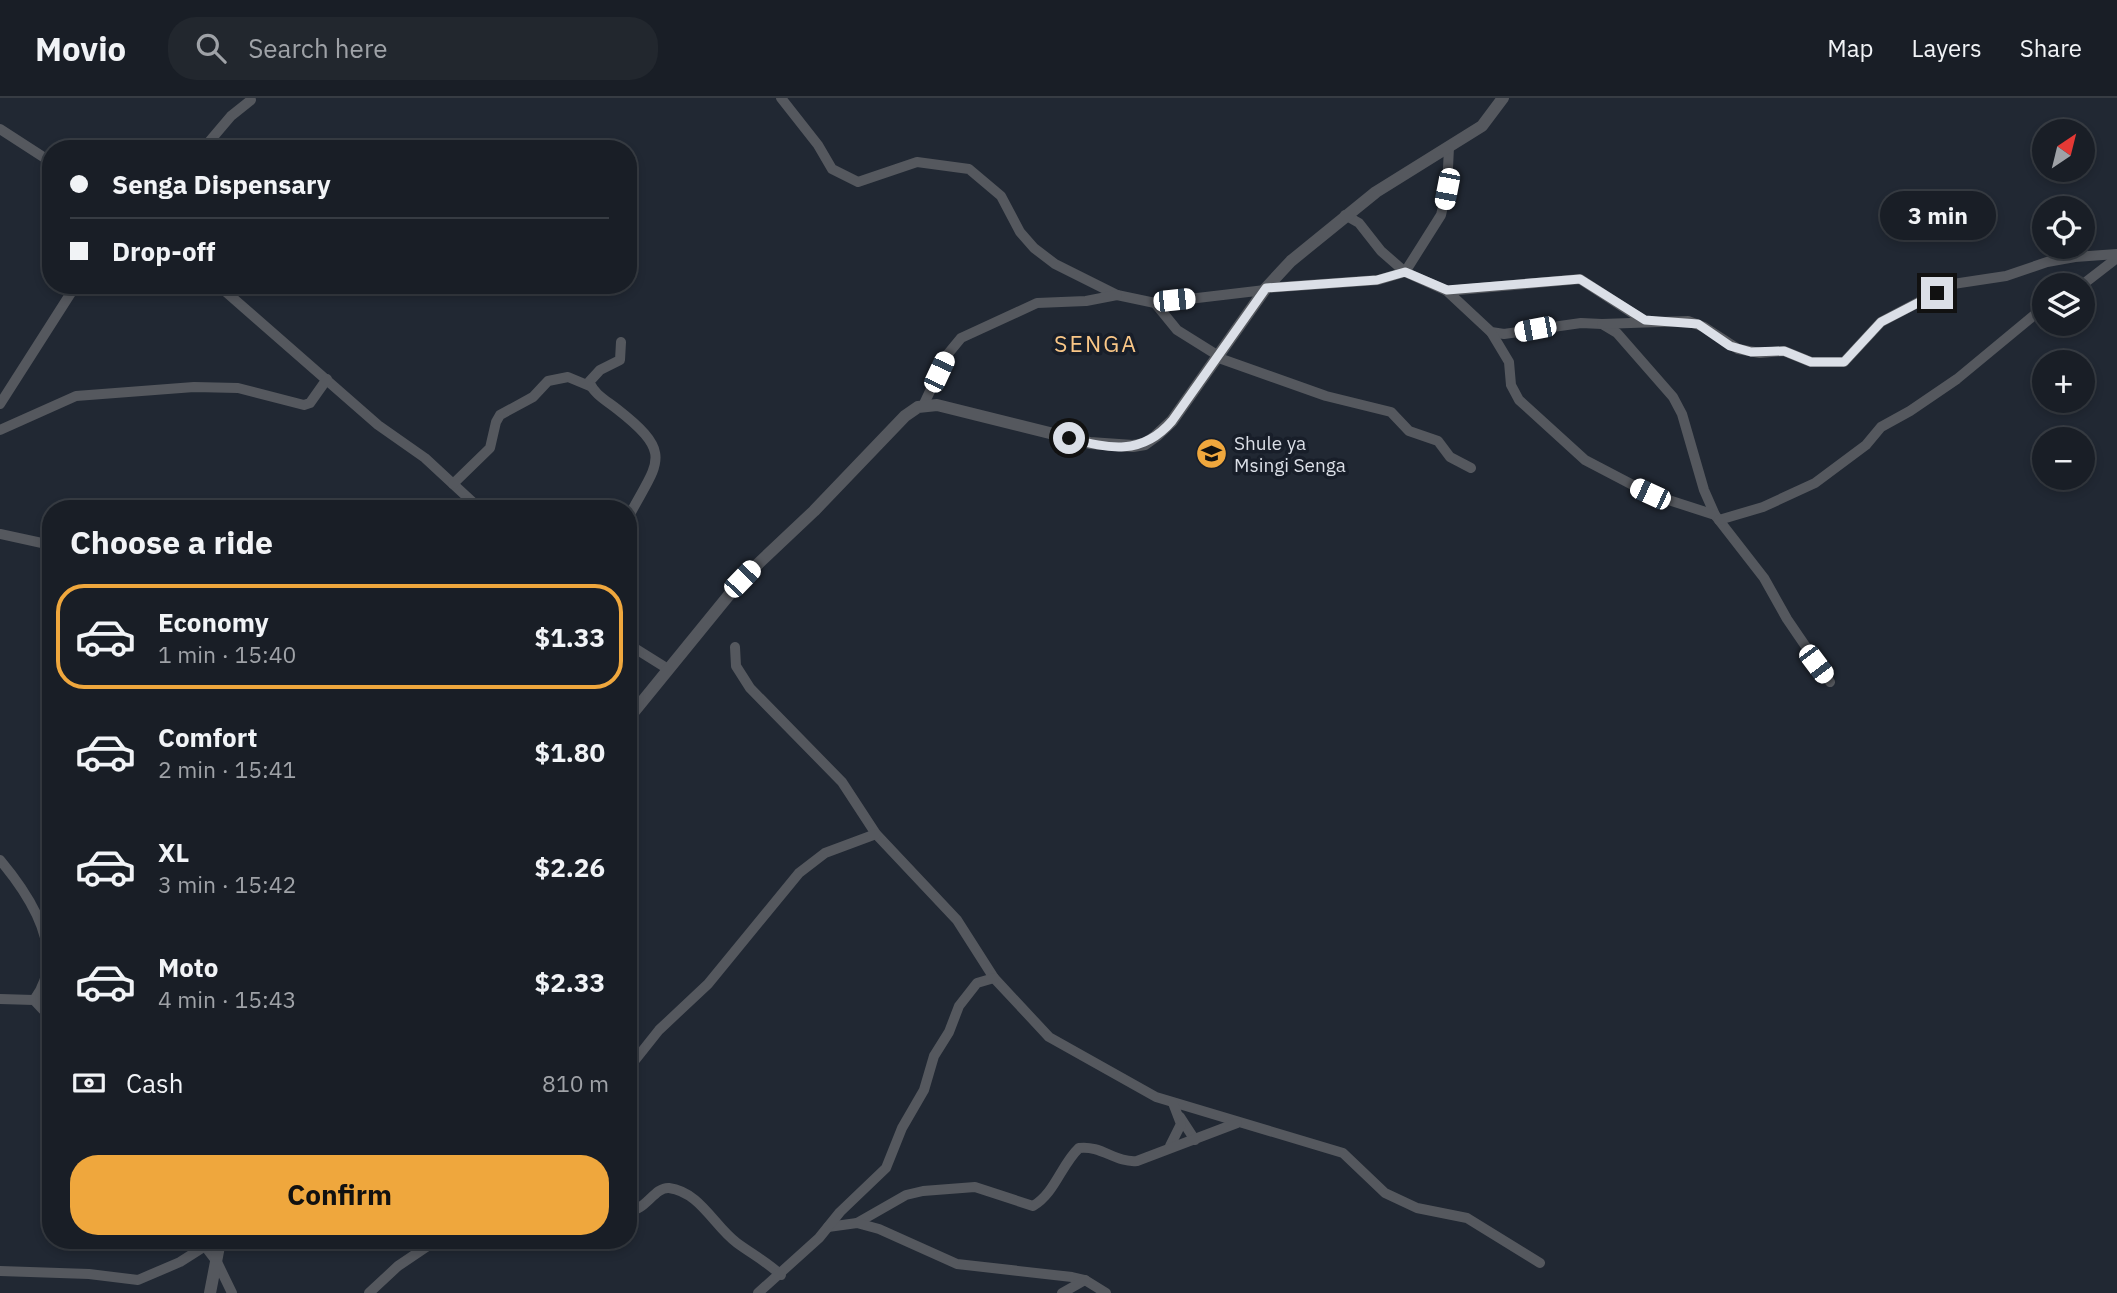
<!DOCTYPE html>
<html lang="en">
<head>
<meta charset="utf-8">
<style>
	body { margin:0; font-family:"IBM Plex Sans",sans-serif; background:#22272e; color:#f1f3f6; height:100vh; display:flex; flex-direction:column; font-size:26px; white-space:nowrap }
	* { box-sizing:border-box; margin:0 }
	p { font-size:23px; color:#9fa2a7 }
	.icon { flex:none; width:38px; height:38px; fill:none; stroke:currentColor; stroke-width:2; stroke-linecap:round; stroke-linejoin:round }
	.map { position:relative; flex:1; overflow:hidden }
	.panel { position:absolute; left:42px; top:402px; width:595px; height:749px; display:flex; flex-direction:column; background:#191e26; border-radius:28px; box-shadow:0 4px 10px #0003,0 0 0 2px #373c43 }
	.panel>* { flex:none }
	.banner { position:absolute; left:42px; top:42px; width:595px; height:154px; border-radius:28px; box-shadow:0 4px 10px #0003,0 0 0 2px #373c43; display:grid; align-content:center; height:154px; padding:0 28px; background:#191e26 }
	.needle { width:46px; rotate:35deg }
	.controls { position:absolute; left:2032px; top:21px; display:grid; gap:14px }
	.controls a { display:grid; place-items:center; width:63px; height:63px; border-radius:50%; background:#191e26; box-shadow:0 4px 10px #0003,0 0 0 2px #373c43; font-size:35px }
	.end { position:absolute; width:32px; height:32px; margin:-16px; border:9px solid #dbdfe7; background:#111; box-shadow:0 0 0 4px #111 }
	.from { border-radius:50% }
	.bubble { position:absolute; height:49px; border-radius:24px; background:#191e26; box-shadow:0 4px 10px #0003,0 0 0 2px #373c43; font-size:23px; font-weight:700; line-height:49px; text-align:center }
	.car { position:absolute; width:21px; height:42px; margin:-21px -10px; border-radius:9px; box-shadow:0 0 5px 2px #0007; background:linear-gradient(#fff 24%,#345 0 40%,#fff 0 76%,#345 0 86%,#fff 0) }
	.banner b { display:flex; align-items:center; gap:24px; height:66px; font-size:26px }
	.banner b+b { border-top:2px solid #373c43 }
	.banner i { width:18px; height:18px; background:#f1f3f6 }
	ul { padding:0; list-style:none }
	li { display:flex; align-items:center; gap:21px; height:105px; margin:0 14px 10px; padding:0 14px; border:4px solid transparent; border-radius:28px }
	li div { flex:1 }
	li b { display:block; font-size:26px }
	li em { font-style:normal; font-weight:700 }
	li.selected { border-color:#efa73d }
	li>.icon { width:63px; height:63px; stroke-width:1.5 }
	h2 { padding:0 28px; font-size:32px; line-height:84px }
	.pay { display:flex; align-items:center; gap:18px; height:77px; padding:0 28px; font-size:26px }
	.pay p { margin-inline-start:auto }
	.action { display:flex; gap:14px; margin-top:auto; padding:14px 28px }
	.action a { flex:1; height:80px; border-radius:28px; background:#efa73d; color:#111; font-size:28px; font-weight:700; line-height:80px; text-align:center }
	header { display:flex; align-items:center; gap:42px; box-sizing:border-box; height:98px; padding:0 35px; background:#191e26; border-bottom:2px solid #373c43 }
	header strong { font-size:33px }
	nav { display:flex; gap:38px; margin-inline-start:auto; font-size:24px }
	.search { width:490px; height:63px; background:#22272e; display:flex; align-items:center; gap:18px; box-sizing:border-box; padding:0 24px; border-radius:28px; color:#9fa2a7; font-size:26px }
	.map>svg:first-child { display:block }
</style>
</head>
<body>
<header>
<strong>Movio</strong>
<div class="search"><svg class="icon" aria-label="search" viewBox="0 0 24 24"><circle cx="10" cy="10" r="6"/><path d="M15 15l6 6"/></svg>Search here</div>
<nav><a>Map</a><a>Layers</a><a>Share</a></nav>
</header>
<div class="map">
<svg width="2117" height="1195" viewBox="0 0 2117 1195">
	<rect width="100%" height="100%" fill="#212833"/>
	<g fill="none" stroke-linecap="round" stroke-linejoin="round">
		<g stroke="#55585e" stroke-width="10">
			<path d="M781,0L818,47L832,71L858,84L917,64L969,71L1001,98L1020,134L1034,150L1055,166L1117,197L1155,205L1265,192"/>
			<path d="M0,31L51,64"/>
			<path d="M203,51L231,18L251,2"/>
			<path d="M1345,117L1359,125L1381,153L1405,174L1447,193L1491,234L1504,236L1581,225L1602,226L1617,235L1673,299L1682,316L1704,392L1715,417L1764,480L1787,521L1830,584"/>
			<path d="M218,187L378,327L425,360L480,411"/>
			<path d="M2082,187L2117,160"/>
			<path d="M1266,190L1378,182L1405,174L1441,117L1447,91L1449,49"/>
			<path d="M1447,193L1580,181L1643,222"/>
			<path d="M1155,205L1177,232L1217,257"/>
			<path d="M1602,226L1688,223L1704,229L1738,251L1760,255L1784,253L1811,264H1844L1881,224L1953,186L2006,178L2047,164L2075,159L2117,156"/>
			<path d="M1491,234L1509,264L1511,287L1519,302L1585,362L1650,396L1715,417"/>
			<path d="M621,244L620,262L600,272L589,284C594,296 607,303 617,311C676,357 657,364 628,420"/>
			<path d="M1216,259L1326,298L1391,314L1409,333L1438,343L1450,359L1471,370"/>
			<path d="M0,306L76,187"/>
			<path d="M923,308L947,257L961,240L1037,205L1086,203L1117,197"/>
			<path d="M0,332L76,298L194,289L238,290L304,307L310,305L327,281"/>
			<path d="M453,386L490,350L496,324L500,317L533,299L548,283L568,279L592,289"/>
			<path d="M1719,422L1763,409L1815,385L1866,347L1881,329L1910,313L1957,281L2044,209"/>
			<path d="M0,436L51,447"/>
			<path d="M628,546L668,571"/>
			<path d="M735,549L736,568L750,590L842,684L876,736L957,822L994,880L1049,939L1156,999L1343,1055L1385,1095L1417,1110L1467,1120L1540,1165"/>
			<path d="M0,762C31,799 69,856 34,902"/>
			<path d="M0,901L34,902L48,917L51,925"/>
			<path d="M628,971L659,932L708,886L799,775L825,755L876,736"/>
			<path d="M1180,1019L1195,1042"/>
			<path d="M1170,1048L1181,1026L1173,1005"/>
			<path d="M628,1113C646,1113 654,1089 669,1090C700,1094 714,1128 737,1145C752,1156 767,1164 781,1177"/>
			<path d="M857,1125L906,1097L923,1093L975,1089L1033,1108C1055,1095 1061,1067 1079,1050C1101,1047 1116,1065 1137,1063L1237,1025"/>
			<path d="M828,1129L857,1125L879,1131L957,1166L1072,1179L1085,1182L1106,1195"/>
			<path d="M201,1143L217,1164L232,1195"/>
			<path d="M0,1173L89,1176L138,1182L180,1164L213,1143"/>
			<path d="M369,1195L398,1168L435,1143"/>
			<path d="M758,1195L819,1140L840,1114L886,1070L902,1030L924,992L934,958L949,934L959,908L977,885L994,880"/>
			<path d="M1062,1195L1085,1182"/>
		</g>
		<g stroke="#55585e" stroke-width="12">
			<path d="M628,621L742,481L814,413L905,318L918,309L937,307L1090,345L1133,348L1145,346L1156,338L1172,323L1266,190L1291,163L1376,94L1482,28L1503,0"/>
			<path d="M210,1195L220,1143"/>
		</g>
	</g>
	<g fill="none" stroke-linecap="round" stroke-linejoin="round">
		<path stroke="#dbdfe7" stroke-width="9" d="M1069,340C1109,351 1142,358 1172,323L1266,190L1377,182L1405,174L1447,192L1580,181L1645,222L1698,226L1730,248L1751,254L1784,253L1811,264H1844L1881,224L1937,195"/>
	</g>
	<defs>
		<symbol id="school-disc" viewBox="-11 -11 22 22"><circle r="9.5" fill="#efa73d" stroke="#181e29"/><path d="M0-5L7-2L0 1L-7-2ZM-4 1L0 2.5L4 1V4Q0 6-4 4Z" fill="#111"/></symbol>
	</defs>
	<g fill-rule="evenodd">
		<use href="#school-disc" x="1194" y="338" width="35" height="35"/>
	</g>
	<g text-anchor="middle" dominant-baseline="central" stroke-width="7" stroke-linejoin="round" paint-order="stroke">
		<g font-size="19" fill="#dbdfe7" stroke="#181e29" text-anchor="start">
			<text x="1234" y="345">Shule ya<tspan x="1234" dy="22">Msingi Senga</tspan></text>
		</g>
		<g font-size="23" letter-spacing="2" fill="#fac787" stroke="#181e29">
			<text x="1096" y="245">SENGA</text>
		</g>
	</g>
</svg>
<div class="controls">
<a><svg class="needle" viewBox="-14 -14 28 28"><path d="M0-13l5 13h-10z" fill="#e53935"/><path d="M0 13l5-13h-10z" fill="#9fa2a7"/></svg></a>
<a><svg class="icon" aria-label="locate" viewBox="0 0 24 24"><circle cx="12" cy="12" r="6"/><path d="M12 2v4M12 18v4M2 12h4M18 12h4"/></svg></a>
<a><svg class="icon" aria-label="layers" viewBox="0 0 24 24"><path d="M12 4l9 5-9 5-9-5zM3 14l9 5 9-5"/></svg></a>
<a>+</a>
<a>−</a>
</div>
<i class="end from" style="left:1069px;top:340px"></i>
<i class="end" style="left:1937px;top:195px"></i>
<div class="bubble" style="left:1880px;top:93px;width:116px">3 min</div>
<i class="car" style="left:1447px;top:91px;rotate:191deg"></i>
<i class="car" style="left:1174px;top:202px;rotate:84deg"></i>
<i class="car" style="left:1535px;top:231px;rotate:259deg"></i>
<i class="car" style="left:939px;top:274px;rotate:25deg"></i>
<i class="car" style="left:1650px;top:396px;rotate:295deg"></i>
<i class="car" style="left:742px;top:481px;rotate:44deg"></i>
<i class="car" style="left:1816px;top:566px;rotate:143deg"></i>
<div class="banner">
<b><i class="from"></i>Senga Dispensary</b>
<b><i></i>Drop-off</b>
</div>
<section class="panel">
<h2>Choose a ride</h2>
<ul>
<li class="selected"><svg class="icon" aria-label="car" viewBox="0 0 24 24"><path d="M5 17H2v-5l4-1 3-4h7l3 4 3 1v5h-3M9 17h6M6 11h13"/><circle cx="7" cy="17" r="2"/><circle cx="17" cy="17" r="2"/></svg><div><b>Economy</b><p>1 min · 15:40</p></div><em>$1.33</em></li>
<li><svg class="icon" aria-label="car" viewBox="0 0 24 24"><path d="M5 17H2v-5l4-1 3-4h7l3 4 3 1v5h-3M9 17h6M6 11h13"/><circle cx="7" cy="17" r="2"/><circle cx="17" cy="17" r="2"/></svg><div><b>Comfort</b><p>2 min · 15:41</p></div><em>$1.80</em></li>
<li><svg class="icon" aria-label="car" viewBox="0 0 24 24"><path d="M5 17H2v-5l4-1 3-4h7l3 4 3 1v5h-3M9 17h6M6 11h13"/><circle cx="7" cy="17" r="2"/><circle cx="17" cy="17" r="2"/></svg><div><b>XL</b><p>3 min · 15:42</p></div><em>$2.26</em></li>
<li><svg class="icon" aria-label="car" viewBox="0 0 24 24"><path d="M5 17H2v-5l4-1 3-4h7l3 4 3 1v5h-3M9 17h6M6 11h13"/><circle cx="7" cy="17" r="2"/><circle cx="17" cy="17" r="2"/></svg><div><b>Moto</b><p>4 min · 15:43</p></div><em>$2.33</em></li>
</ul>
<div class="pay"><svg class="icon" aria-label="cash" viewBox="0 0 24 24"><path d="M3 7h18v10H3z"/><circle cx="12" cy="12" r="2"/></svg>Cash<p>810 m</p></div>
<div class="action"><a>Confirm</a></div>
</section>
</div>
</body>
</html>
